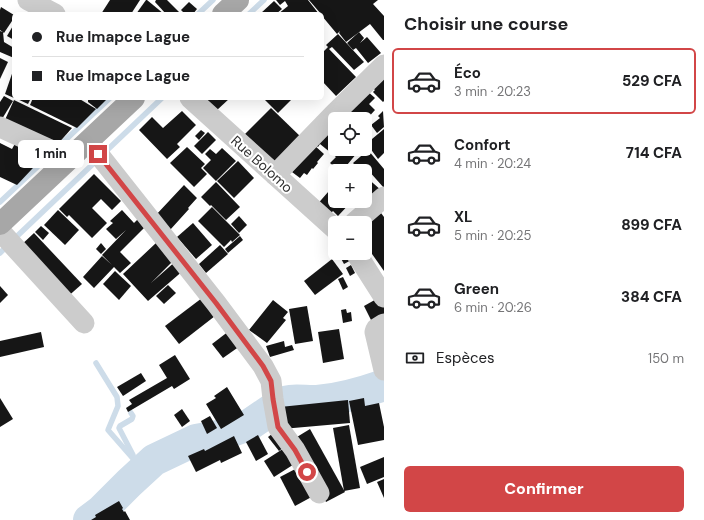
<!DOCTYPE html>
<html lang="fr">
<head>
<meta charset="utf-8">
<style>
	body { margin:0; font-family:"DM Sans",sans-serif; background:#f6f6f6; color:#202124; height:100vh; display:flex; flex-direction:column; font-size:15px; white-space:nowrap }
	* { box-sizing:border-box; margin:0 }
	p { font-size:13px; color:#757577 }
	.icon { flex:none; width:22px; height:22px; fill:none; stroke:currentColor; stroke-width:2; stroke-linecap:round; stroke-linejoin:round }
	.map { position:relative; flex:1; overflow:hidden }
	.drawer { display:flex; flex-direction:column; background:#fff; width:320px }
	.drawer>* { flex:none }
	.guide { position:absolute; left:12px; top:12px; width:312px; height:88px; border-radius:6px; box-shadow:0 4px 16px #0002; display:grid; align-content:center; height:88px; padding:0 20px; background:#fff }
	.tools { position:absolute; left:328px; top:112px; display:grid; gap:8px }
	.tools a { display:grid; place-items:center; width:44px; height:44px; border-radius:6px; background:#fff; box-shadow:0 4px 16px #0002; font-size:20px }
	.end { position:absolute; width:18px; height:18px; margin:-9px; border:5px solid #d24647; background:#fff; box-shadow:0 0 0 2px #fff }
	.from { border-radius:50% }
	.bubble { position:absolute; height:28px; border-radius:6px; background:#fff; box-shadow:0 4px 16px #0002; font-size:13px; font-weight:800; line-height:28px; text-align:center }
	.guide b { display:flex; align-items:center; gap:14px; height:38px; font-size:15px }
	.guide b+b { border-top:1px solid #e0e0e0 }
	.guide i { width:10px; height:10px; background:#202124 }
	ul { padding:0; list-style:none }
	li { display:flex; align-items:center; gap:12px; height:66px; margin:0 8px 6px; padding:0 12px; border:2px solid transparent; border-radius:6px }
	li div { flex:1 }
	li b { display:block; font-size:15px }
	li em { font-style:normal; font-weight:800 }
	li.current { border-color:#d24647 }
	li>.icon { width:36px; height:36px; stroke-width:1.5 }
	h2 { padding:0 20px; font-size:18px; line-height:48px }
	.pay { display:flex; align-items:center; gap:10px; height:44px; padding:0 20px; font-size:15px }
	.pay p { margin-inline-start:auto }
	.action { display:flex; gap:8px; margin-top:auto; padding:8px 20px }
	.action a { flex:1; height:46px; border-radius:6px; background:#d24647; color:#fff; font-size:16px; font-weight:800; line-height:46px; text-align:center }
	main { display:flex; flex:1; min-height:0 }
	.map>svg:first-child { display:block }
</style>
</head>
<body>
<main>
<div class="map">
<svg width="384" height="520" viewBox="0 0 384 520">
	<rect width="100%" height="100%" fill="#fff"/>
	<g fill="none" stroke-linecap="round" stroke-linejoin="round">
		<g stroke="#cddce9" stroke-width="5.5">
			<path d="M198,14L213,0"/>
			<path d="M249,14L264,0"/>
			<path d="M58,147L110,98"/>
			<path d="M103,154L162,98"/>
			<path d="M0,202L49,156"/>
			<path d="M13,240L94,163"/>
			<path d="M0,253L7,246"/>
			<path d="M96,363L117,397L118,406L108,430L136,462"/>
			<path d="M131,413L133,416L132,419L120,426L119,428L133,455"/>
		</g>
		<g stroke="#cddce9" stroke-width="32">
			<path d="M277,406C289,397 304,402 317,401C340,399 361,393 381,386"/>
			<path d="M89,520L101,511L129,483L154,460L196,440L218,436L249,425L271,410"/>
		</g>
	</g>
	<g fill="#161616">
		<path d="M110,0H140L131,14H101Z"/>
		<path d="M146,0H147L164,14H136Z"/>
		<path d="M156,0H167L181,14H166L155,2Z"/>
		<path d="M276,0H308L319,14H278L288,6L285,1L280,5Z"/>
		<path d="M309,0H378L373,4L384,16V40H383L370,24L346,42L339,33L340,31L337,34L322,16V14H321Z"/>
		<path d="M274,1L282,9L276,14H260Z"/>
		<path d="M189,2L197,9L193,14H185L181,10Z"/>
		<path d="M1,7L14,15V18L4,33L0,30V10Z"/>
		<path d="M14,24V40L7,36Z"/>
		<path d="M0,31L3,32L4,42L14,48V58L0,52Z"/>
		<path d="M359,32L364,38L360,43L367,37L381,53L368,63L356,48L353,50L347,43Z"/>
		<path d="M338,34L364,62L354,70L332,47L329,49L356,77L336,96L322,81V53L328,47L326,45Z"/>
		<path d="M0,58L8,62L0,79Z"/>
		<path d="M14,68V98L5,94Z"/>
		<path d="M384,72V101L383,102L373,92L375,90L370,86Z"/>
		<path d="M366,90L375,98L369,104L375,110L365,121V119H354L346,111Z"/>
		<path d="M4,96L13,101L2,119L0,118V102Z"/>
		<path d="M15,98H31L28,104Z"/>
		<path d="M33,98H78L96,109L77,128L30,105Z"/>
		<path d="M88,98H108L97,109L88,102Z"/>
		<path d="M204,98H230L216,111Z"/>
		<path d="M263,98H293L278,113Z"/>
		<path d="M14,100L72,128L56,146L4,122Z"/>
		<path d="M271,108L304,140L276,168L243,136Z"/>
		<path d="M182,111L196,125L177,144L180,147L167,159L139,130L152,117L163,128Z"/>
		<path d="M383,111L384,127L377,133L371,125L380,118L378,116Z"/>
		<path d="M324,126L335,135V149H363L360,152L357,153L342,171H339L330,163L336,157L320,144L318,147L312,142Z"/>
		<path d="M384,129V153L378,159L367,144L365,146V132L372,139Z"/>
		<path d="M201,130L205,133L199,140L195,136Z"/>
		<path d="M208,132L216,140L202,154L194,146Z"/>
		<path d="M17,140L47,153L17,185L0,177V143L12,149Z"/>
		<path d="M314,145L324,154L317,162L318,163L313,169L312,168L307,175L304,173L300,178L292,172Z"/>
		<path d="M187,147L205,164L201,168L207,174L194,187L170,163Z"/>
		<path d="M222,148L236,161L216,181L203,168L211,160L205,154L210,149L216,154Z"/>
		<path d="M368,150L384,169V188L368,170L365,172V171H361L353,163Z"/>
		<path d="M238,161L254,178L234,198L217,181Z"/>
		<path d="M352,165L359,171H347Z"/>
		<path d="M94,174L121,201L112,210L101,199L92,208L107,223L92,238L69,215L67,217L59,209Z"/>
		<path d="M365,176L382,191L365,211L354,201H365Z"/>
		<path d="M216,182L240,207L226,220L211,205L210,206L201,197Z"/>
		<path d="M335,184V201H352L338,216L333,211L327,217L315,207Z"/>
		<path d="M184,185L197,198L188,208L189,209L170,230L155,216Z"/>
		<path d="M212,207L240,235L232,242L231,240L224,247L198,221Z"/>
		<path d="M58,210L79,230L65,245L44,225Z"/>
		<path d="M122,210L134,223L138,219L145,227L120,252L131,263L120,273L114,267L94,288L83,277L102,256L112,265L102,255L126,230L116,239L106,229L113,223L110,221Z"/>
		<path d="M381,213L384,217V271L365,244V224Z"/>
		<path d="M239,216L247,225L239,233L231,224Z"/>
		<path d="M193,223L212,245L196,259L177,237Z"/>
		<path d="M41,226L49,233L43,240L35,232Z"/>
		<path d="M34,233L82,284L65,299L18,248Z"/>
		<path d="M240,236L243,240L228,253L225,249Z"/>
		<path d="M101,243L106,249L101,254L96,249Z"/>
		<path d="M156,243L173,261L151,283L177,260L185,269L148,301L123,274Z"/>
		<path d="M220,245L228,254L206,273L199,264Z"/>
		<path d="M338,253H350L353,259L344,264Z"/>
		<path d="M332,259L343,274L315,295L304,281Z"/>
		<path d="M351,265L355,273L350,276L346,268Z"/>
		<path d="M115,271L131,286L119,300L103,284Z"/>
		<path d="M343,277L348,287L343,290L338,279Z"/>
		<path d="M168,285L176,293L164,304L156,296Z"/>
		<path d="M0,286L8,295L0,303Z"/>
		<path d="M380,297L384,305V316L372,322L364,306Z"/>
		<path d="M202,298L215,316L179,344L165,326Z"/>
		<path d="M273,300L288,312L283,318L286,320L267,343L249,330Z"/>
		<path d="M307,306L313,341L295,344L289,309Z"/>
		<path d="M346,309L347,313L351,312L352,321L343,323L341,310Z"/>
		<path d="M339,329L344,359L323,363L318,332Z"/>
		<path d="M229,331L240,346L223,358L212,344Z"/>
		<path d="M41,332L44,347L0,357V341Z"/>
		<path d="M284,341L285,347L292,345L294,350L270,357L266,346Z"/>
		<path d="M175,355L190,379L174,389L172,386L128,412L126,408L132,404L129,400L167,378L159,365Z"/>
		<path d="M141,373L146,381L123,396L117,387Z"/>
		<path d="M227,387L244,415L221,429L206,404L216,398L214,396Z"/>
		<path d="M0,398L13,419L0,427Z"/>
		<path d="M364,398L365,406L379,403L384,427V440L358,445L349,401Z"/>
		<path d="M348,400L350,423L282,429L280,407Z"/>
		<path d="M182,409L190,421L182,427L174,415Z"/>
		<path d="M210,416L217,428L207,434L201,421Z"/>
		<path d="M349,425L360,488L344,491L333,428Z"/>
		<path d="M310,429L345,492L326,502L292,440Z"/>
		<path d="M276,431L287,445L279,451L268,437Z"/>
		<path d="M258,435L268,454L256,461L246,442Z"/>
		<path d="M234,436L242,453L221,463L220,460L196,472L188,456L204,449L205,451Z"/>
		<path d="M289,445L299,461L274,477L264,461Z"/>
		<path d="M384,457V477L367,484L360,467Z"/>
		<path d="M301,466L317,494L295,506L280,477Z"/>
		<path d="M384,479V498L377,482Z"/>
		<path d="M119,501L123,508L122,509L124,512L125,511L130,520H91L96,517L95,515Z"/>
	</g>
	<g fill="none" stroke-linecap="round" stroke-linejoin="round">
		<g stroke="#ccc" stroke-width="21">
			<path d="M28,0L55,14"/>
			<path d="M190,98L335,229"/>
			<path d="M0,127L70,159"/>
			<path d="M88,141L216,303L263,366L271,381L273,399L278,427L295,450L319,493"/>
			<path d="M275,175L333,115L384,65"/>
			<path d="M354,223L384,197"/>
			<path d="M0,231L84,323"/>
			<path d="M356,253L384,297"/>
			<path d="M384,324L376,329L375,332L384,370"/>
		</g>
		<g stroke="#a7a7a7" stroke-width="22">
			<path d="M223,14L238,0"/>
			<path d="M0,224L134,98"/>
		</g>
	</g>
	<g fill="none" stroke-linecap="round" stroke-linejoin="round">
		<path stroke="#d24647" stroke-width="5" d="M98,154L216,303L263,366L271,381L273,399L278,427L295,450L307,472"/>
	</g>
	<g text-anchor="middle" dominant-baseline="central" stroke-width="4" stroke-linejoin="round" paint-order="stroke">
		<g font-size="14" fill="#2f2f2f" stroke="#fff">
			<text transform="translate(262 164) rotate(42)">Rue Bolomo</text>
		</g>
	</g>
</svg>
<div class="tools">
<a><svg class="icon" aria-label="locate" viewBox="0 0 24 24"><circle cx="12" cy="12" r="6"/><path d="M12 2v4M12 18v4M2 12h4M18 12h4"/></svg></a>
<a>+</a>
<a>−</a>
</div>
<i class="end from" style="left:307px;top:472px"></i>
<i class="end" style="left:98px;top:154px"></i>
<div class="bubble" style="left:18px;top:140px;width:66px">1 min</div>
<div class="guide">
<b><i class="from"></i>Rue Imapce Lague</b>
<b><i></i>Rue Imapce Lague</b>
</div>
</div>
<section class="drawer">
<h2>Choisir une course</h2>
<ul>
<li class="current"><svg class="icon" aria-label="car" viewBox="0 0 24 24"><path d="M5 17H2v-5l4-1 3-4h7l3 4 3 1v5h-3M9 17h6M6 11h13"/><circle cx="7" cy="17" r="2"/><circle cx="17" cy="17" r="2"/></svg><div><b>Éco</b><p>3 min · 20:23</p></div><em>529 CFA</em></li>
<li><svg class="icon" aria-label="car" viewBox="0 0 24 24"><path d="M5 17H2v-5l4-1 3-4h7l3 4 3 1v5h-3M9 17h6M6 11h13"/><circle cx="7" cy="17" r="2"/><circle cx="17" cy="17" r="2"/></svg><div><b>Confort</b><p>4 min · 20:24</p></div><em>714 CFA</em></li>
<li><svg class="icon" aria-label="car" viewBox="0 0 24 24"><path d="M5 17H2v-5l4-1 3-4h7l3 4 3 1v5h-3M9 17h6M6 11h13"/><circle cx="7" cy="17" r="2"/><circle cx="17" cy="17" r="2"/></svg><div><b>XL</b><p>5 min · 20:25</p></div><em>899 CFA</em></li>
<li><svg class="icon" aria-label="car" viewBox="0 0 24 24"><path d="M5 17H2v-5l4-1 3-4h7l3 4 3 1v5h-3M9 17h6M6 11h13"/><circle cx="7" cy="17" r="2"/><circle cx="17" cy="17" r="2"/></svg><div><b>Green</b><p>6 min · 20:26</p></div><em>384 CFA</em></li>
</ul>
<div class="pay"><svg class="icon" aria-label="cash" viewBox="0 0 24 24"><path d="M3 7h18v10H3z"/><circle cx="12" cy="12" r="2"/></svg>Espèces<p>150 m</p></div>
<div class="action"><a>Confirmer</a></div>
</section>
</main>
</body>
</html>
